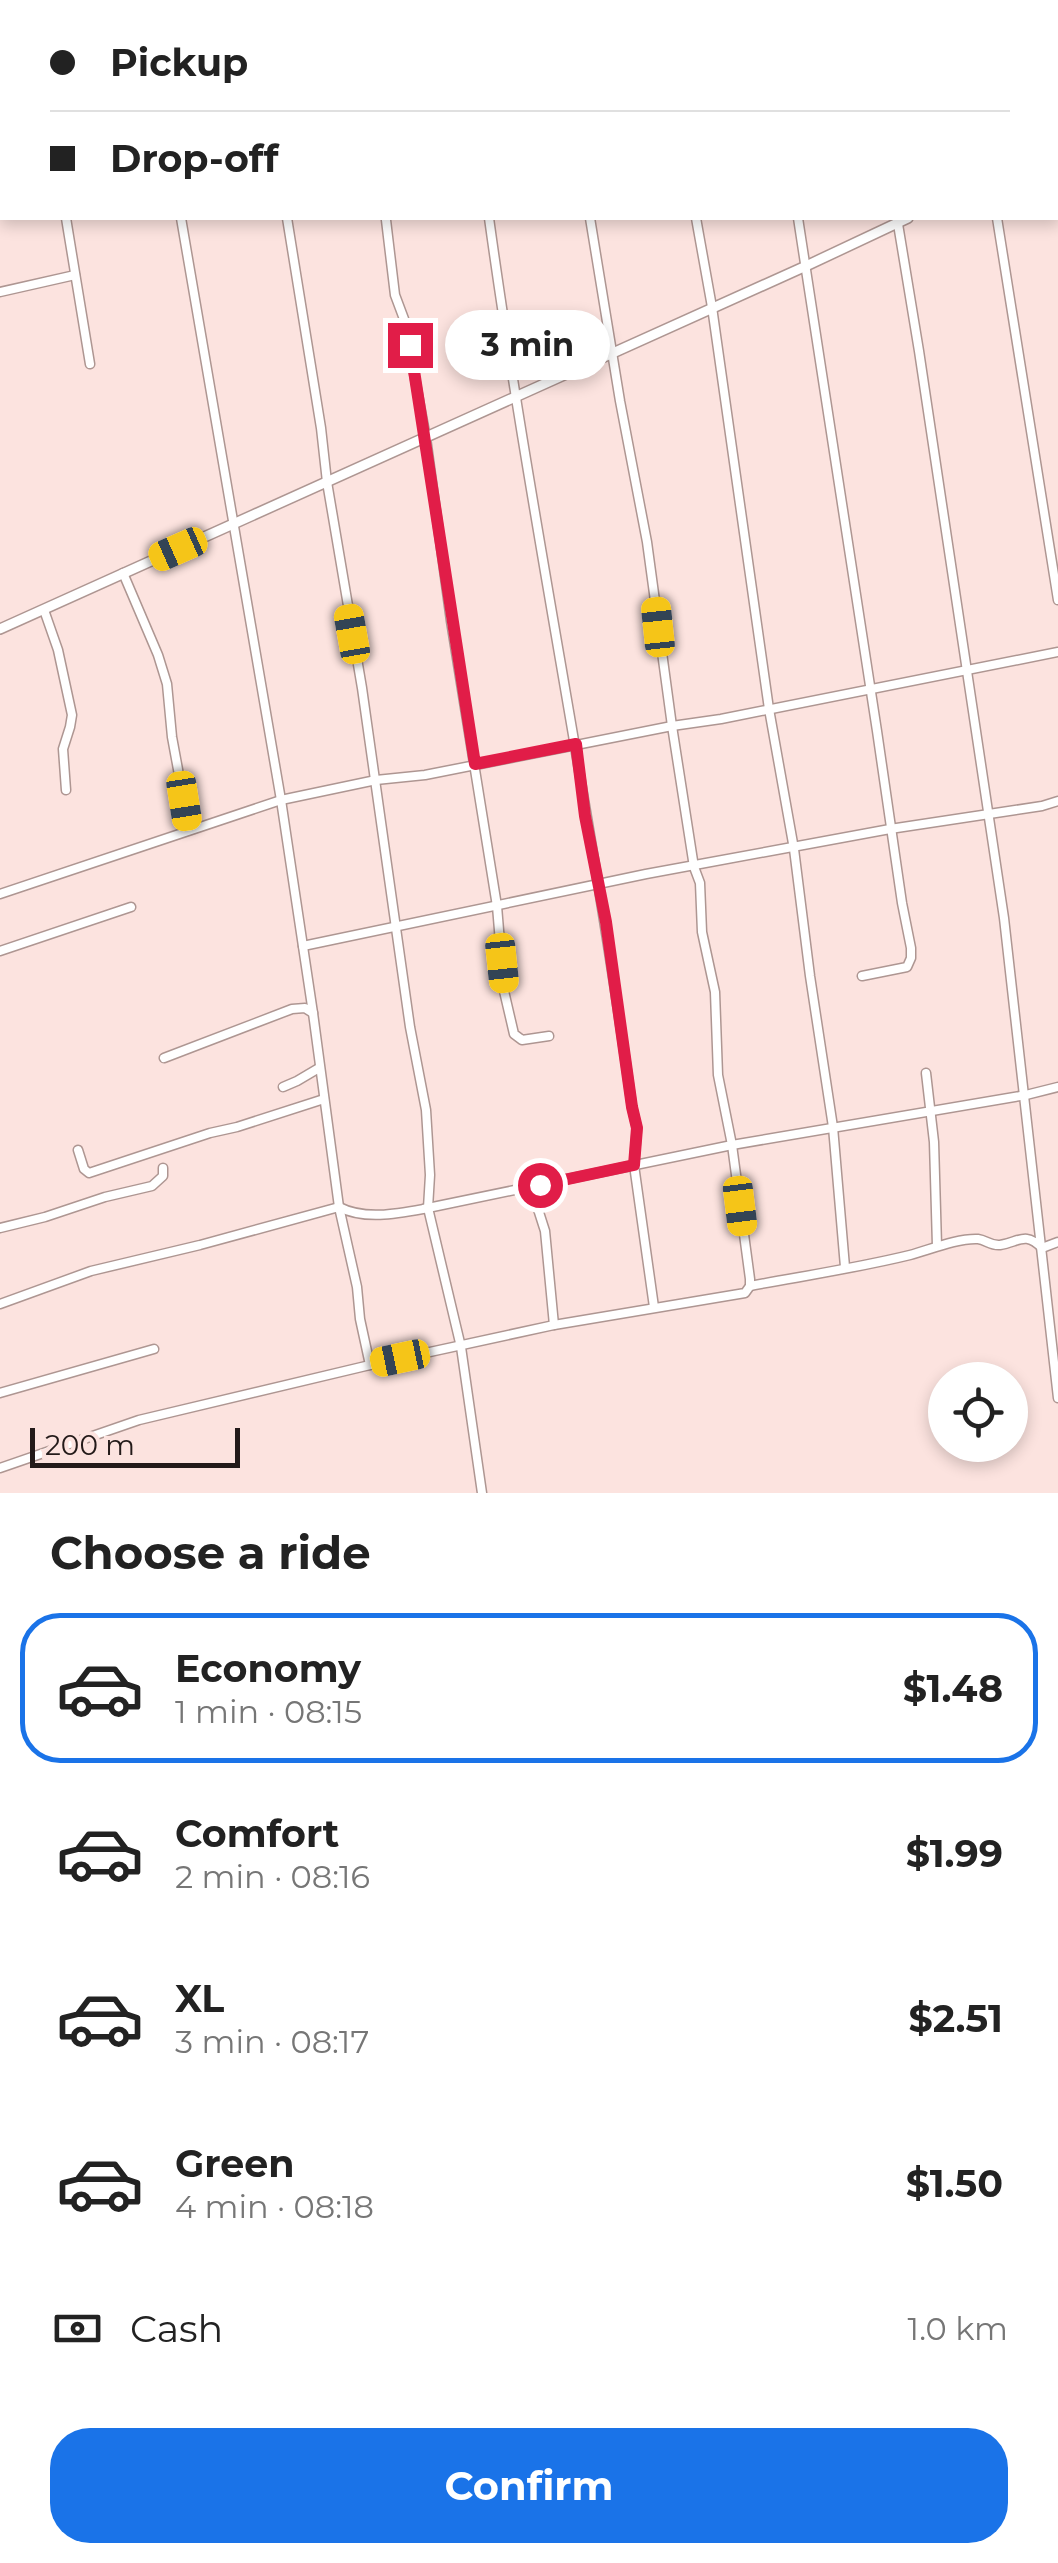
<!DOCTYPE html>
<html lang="en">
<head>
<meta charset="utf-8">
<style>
	body { margin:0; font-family:Montserrat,sans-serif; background:#f2f2f2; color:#222; height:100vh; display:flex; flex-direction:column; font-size:38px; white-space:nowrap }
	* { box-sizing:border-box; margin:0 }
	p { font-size:32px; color:#767676 }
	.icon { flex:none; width:55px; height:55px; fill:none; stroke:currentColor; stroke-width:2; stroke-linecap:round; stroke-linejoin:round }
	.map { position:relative; height:1493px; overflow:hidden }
	.sheet { display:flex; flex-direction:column; background:#fff; flex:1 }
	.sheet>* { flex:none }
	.guide { position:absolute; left:0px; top:0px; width:1060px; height:220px; box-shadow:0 5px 15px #0003; display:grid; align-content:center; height:220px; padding:0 50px; background:#fff }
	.controls { position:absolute; left:928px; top:1362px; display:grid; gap:20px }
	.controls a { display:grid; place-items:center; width:100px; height:100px; border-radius:50%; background:#fff; box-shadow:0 5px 15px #0003; font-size:50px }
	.scale { position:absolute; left:30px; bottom:25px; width:210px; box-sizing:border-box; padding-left:10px; border:5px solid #231a19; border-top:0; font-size:28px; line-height:35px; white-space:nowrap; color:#231a19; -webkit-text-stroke:8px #fce3df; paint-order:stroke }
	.end { position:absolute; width:45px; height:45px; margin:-22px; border:12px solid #e11d48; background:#fff; box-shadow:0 0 0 5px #fff }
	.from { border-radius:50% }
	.bubble { position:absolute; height:70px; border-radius:35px; background:#fff; box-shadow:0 5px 15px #0003; font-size:32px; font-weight:700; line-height:70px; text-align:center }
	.car { position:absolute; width:30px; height:60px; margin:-30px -15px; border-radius:12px; box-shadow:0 0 8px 2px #0007; background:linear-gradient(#f5c518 24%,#345 0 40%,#f5c518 0 76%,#345 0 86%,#f5c518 0) }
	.guide b { display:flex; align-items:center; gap:35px; height:95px; font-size:38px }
	.guide b+b { border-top:2px solid #e0e0e0 }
	.guide i { width:25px; height:25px; background:#222 }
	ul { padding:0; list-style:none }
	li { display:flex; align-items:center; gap:30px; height:150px; margin:0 20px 15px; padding:0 30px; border:5px solid transparent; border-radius:40px }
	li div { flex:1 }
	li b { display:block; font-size:38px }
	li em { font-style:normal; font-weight:700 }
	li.on { border-color:#1a73e8 }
	li>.icon { width:90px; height:90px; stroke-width:1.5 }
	h2 { padding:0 50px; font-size:45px; line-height:120px }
	.pay { display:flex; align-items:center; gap:25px; height:110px; padding:0 50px; font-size:38px }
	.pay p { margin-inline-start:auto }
	.cta { display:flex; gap:20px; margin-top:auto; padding:20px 50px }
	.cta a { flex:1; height:115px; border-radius:40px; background:#1a73e8; color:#fff; font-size:40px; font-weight:700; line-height:115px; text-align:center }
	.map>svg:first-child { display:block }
</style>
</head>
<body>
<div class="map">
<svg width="1058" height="1493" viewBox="0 0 1058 1493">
	<rect width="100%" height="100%" fill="#fce3df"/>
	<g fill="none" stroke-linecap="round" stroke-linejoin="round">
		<defs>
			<g id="minor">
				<path d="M145,0V2"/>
				<path d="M249,0V2"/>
				<path d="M446,0V2"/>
				<path d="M551,0L552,2"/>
				<path d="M654,0L655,2"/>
				<path d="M759,0V2"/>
				<path d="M859,0V2"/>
				<path d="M963,0L964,2"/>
				<path d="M1058,42V44"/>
				<path d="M0,153L2,152"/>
				<path d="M66,218L90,364"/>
				<path d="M181,218L281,800L313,1013L339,1207L357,1287L360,1319L370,1365"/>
				<path d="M287,218L321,428L327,482L362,688L410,1027L426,1110L430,1175L428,1208L461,1347L482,1493"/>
				<path d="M489,218C530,515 591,809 632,1107L637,1128L634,1165L654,1307"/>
				<path d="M696,218L712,307L769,709L794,849L810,976L833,1127L845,1267"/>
				<path d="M798,218L877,731L902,903L911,948V958L907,967L862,976"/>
				<path d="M897,218L919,351L1004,918L1058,1398"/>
				<path d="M997,218L1058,600"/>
				<path d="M386,220L395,295L404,319L426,438L451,621L497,906L504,991L514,1034L522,1040L549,1036"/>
				<path d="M0,292L75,275"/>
				<path d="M123,573L158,655L167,684L172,737L189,829"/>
				<path d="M44,610L58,650L72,715L70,727L63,749L66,790"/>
				<path d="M0,894L281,800L376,780L425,775L672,726L721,719L1058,652"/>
				<path d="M303,946L646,874L890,829L1042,806L1058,801"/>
				<path d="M0,951L131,907"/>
				<path d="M164,1058L292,1009L305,1008L313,1013"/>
				<path d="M926,1073L934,1142L937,1246"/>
				<path d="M283,1087L297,1081L319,1068"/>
				<path d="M78,1150L84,1169L89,1173L210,1133L237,1127L324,1099"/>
				<path d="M535,1186L537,1206L545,1231L554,1325"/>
				<path d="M0,1228L45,1217L105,1197L152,1186L163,1176V1168"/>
				<path d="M750,1286C803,1276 857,1268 910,1255C929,1250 957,1238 978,1239C986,1240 991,1246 1000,1245C1019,1242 1025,1231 1042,1248L1058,1242"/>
				<path d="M0,1304L91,1271L200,1245L339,1207C364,1220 396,1214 423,1209L732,1145L1026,1095L1058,1087"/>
				<path d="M0,1393L154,1349"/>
				<path d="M0,1468L139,1420L370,1365L554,1325L745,1293L750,1286V1279L732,1145L718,1075L715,992L702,932L700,883L694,867L672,726L647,542L620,401L590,218"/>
			</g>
			<path id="tertiary" d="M0,629L806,266L908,218"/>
		</defs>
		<use href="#minor" stroke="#ae9692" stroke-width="11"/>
		<use href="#tertiary" stroke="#ae9692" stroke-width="12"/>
		<use href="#minor" stroke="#fff" stroke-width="8"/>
		<use href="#tertiary" stroke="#fff" stroke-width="9"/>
	</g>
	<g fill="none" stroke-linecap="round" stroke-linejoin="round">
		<path stroke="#e11d48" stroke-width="12" d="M410,345L475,764L576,744L585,816L606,922L632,1107L637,1128L634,1165L540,1185"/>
	</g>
</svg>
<div class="controls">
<a><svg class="icon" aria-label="locate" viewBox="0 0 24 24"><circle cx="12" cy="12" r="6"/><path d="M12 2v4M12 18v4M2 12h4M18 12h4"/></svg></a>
</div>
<div class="scale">200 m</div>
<i class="end from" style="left:540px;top:1185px"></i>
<i class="end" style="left:410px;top:345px"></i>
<div class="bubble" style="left:445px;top:310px;width:165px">3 min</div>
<i class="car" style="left:178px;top:549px;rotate:246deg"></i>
<i class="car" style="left:658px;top:627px;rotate:354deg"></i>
<i class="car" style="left:352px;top:634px;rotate:350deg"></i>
<i class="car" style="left:184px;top:801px;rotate:171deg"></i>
<i class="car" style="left:502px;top:963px;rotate:174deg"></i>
<i class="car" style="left:740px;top:1206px;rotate:173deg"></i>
<i class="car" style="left:400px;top:1358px;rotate:258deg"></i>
<div class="guide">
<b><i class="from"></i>Pickup</b>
<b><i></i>Drop-off</b>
</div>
</div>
<section class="sheet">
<h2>Choose a ride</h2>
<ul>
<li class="on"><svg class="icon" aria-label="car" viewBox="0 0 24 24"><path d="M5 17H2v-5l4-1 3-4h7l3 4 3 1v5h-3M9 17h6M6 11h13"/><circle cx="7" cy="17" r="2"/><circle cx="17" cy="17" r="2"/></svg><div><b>Economy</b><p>1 min · 08:15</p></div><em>$1.48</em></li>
<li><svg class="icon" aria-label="car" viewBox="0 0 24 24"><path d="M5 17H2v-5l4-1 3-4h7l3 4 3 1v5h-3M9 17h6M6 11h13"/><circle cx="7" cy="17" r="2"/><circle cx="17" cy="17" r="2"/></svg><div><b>Comfort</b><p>2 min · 08:16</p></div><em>$1.99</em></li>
<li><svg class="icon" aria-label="car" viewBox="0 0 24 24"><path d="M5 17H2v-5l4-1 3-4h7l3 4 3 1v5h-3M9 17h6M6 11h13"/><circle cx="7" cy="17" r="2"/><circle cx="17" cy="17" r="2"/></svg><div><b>XL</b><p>3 min · 08:17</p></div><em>$2.51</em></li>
<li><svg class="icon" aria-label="car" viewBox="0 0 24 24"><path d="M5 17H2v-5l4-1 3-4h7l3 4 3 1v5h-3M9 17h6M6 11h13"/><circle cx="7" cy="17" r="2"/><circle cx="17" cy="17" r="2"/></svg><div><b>Green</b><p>4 min · 08:18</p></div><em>$1.50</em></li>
</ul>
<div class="pay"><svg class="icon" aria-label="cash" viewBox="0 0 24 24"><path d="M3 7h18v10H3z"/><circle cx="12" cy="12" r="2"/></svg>Cash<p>1.0 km</p></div>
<div class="cta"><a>Confirm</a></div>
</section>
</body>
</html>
